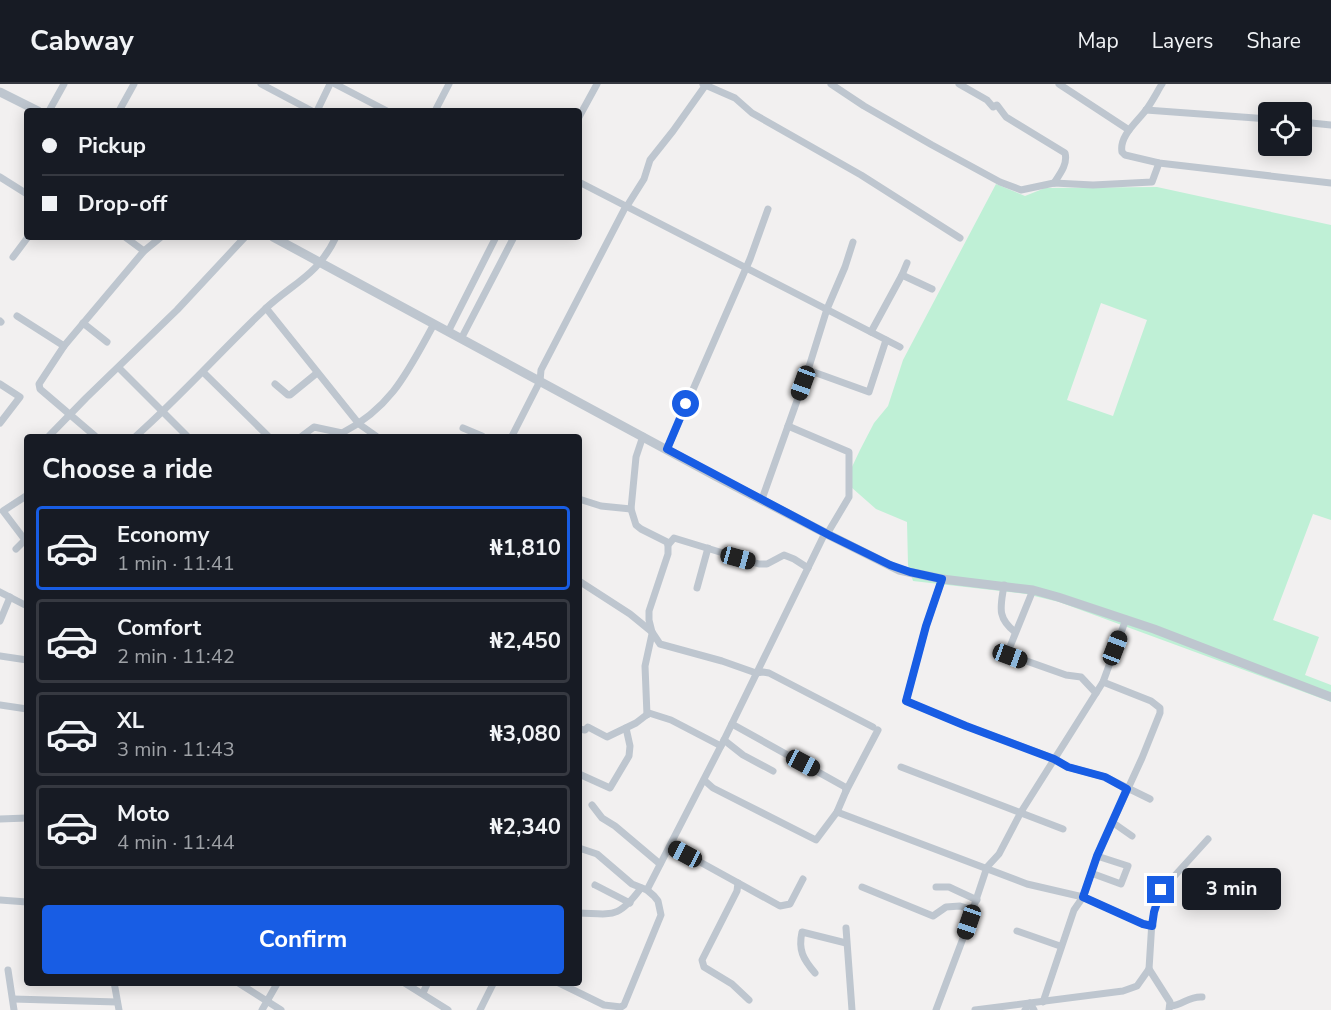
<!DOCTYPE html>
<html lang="en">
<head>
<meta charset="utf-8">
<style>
	body { margin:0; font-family:"Nunito Sans",sans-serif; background:#20242c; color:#f1f3f6; height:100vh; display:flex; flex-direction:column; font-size:22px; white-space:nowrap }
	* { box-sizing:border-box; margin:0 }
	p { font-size:20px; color:#9ea1a6 }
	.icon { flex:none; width:33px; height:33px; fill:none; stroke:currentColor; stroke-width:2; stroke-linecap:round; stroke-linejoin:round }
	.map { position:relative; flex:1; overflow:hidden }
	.drawer { position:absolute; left:24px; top:350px; width:558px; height:552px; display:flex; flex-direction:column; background:#171b24; border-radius:6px; box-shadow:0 3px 15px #0003 }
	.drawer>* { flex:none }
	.banner { position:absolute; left:24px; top:24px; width:558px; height:132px; border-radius:6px; box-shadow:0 3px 15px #0003; display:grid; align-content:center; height:132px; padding:0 18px; background:#171b24 }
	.tools { position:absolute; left:1258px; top:18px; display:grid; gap:12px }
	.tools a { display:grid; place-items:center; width:54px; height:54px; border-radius:6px; background:#171b24; box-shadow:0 3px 15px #0003; font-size:30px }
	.end { position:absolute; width:27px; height:27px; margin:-14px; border:8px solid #185de4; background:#fff; box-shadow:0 0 0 3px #fff }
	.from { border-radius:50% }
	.bubble { position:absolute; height:42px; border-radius:6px; background:#171b24; box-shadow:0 3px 15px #0003; font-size:20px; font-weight:700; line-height:42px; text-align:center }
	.car { position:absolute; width:18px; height:36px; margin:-18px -9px; border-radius:8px; box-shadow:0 0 4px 2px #0007; background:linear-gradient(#222 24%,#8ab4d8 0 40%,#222 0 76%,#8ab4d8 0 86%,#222 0) }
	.banner b { display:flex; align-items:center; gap:21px; height:57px; font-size:22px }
	.banner b+b { border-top:2px solid #363941 }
	.banner i { width:15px; height:15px; background:#f1f3f6 }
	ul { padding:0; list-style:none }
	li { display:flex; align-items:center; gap:18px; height:84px; margin:0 12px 9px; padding:0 6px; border:3px solid #363941; border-radius:6px }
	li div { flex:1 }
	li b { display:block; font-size:22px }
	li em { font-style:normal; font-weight:700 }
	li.current { border-color:#185de4 }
	li>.icon { width:54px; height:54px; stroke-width:1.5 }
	h2 { padding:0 18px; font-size:27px; line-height:72px }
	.cta { display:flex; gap:12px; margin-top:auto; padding:12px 18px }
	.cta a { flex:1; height:69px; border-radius:6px; background:#185de4; color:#fff; font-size:24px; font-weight:700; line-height:69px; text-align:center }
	header { display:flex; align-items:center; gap:36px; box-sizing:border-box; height:84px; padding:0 30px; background:#171b24; border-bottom:2px solid #363941 }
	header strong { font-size:28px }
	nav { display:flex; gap:33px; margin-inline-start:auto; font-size:21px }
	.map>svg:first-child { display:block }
</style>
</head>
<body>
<header>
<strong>Cabway</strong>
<nav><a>Map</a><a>Layers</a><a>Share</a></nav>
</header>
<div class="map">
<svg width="1331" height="926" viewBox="0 0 1331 926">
	<rect width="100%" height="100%" fill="#f2f0f0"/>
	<path fill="#bff0d6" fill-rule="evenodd" d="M996,100L1025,112L1045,104L1157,103L1331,141V436L1313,430L1273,536L1319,553L1305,591L1331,601V618L1059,518L1026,510L913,497L908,481L907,438L876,425L851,403V385L860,366L874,339L888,322L903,276ZM1101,219L1147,236L1113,332L1067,316Z"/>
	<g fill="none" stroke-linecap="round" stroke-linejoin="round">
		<g stroke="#bec6cf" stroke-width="7">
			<path d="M261,0L312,27"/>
			<path d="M335,0L387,27"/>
			<path d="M703,0L735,14L752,29L861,91L960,154"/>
			<path d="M831,0L864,22L932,61L1000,98L1021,106L1054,99L1093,101L1152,98L1159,79"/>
			<path d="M959,0L987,16L993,23L997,21L1006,33L1065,69C1068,80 1060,90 1054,99"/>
			<path d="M1059,0L1129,46"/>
			<path d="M1162,0C1157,8 1152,18 1146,26C1137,38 1119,52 1122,68L1125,71L1159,79L1331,99"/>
			<path d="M1146,26L1269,35"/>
			<path d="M49,27L64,0"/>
			<path d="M119,27L134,0"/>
			<path d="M317,27L330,0"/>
			<path d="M435,27L449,0"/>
			<path d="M579,33L597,0"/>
			<path d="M1302,38L1331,41"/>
			<path d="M0,93L27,110"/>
			<path d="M579,98L900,263"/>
			<path d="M627,122L644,95L650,76L673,47L705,2"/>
			<path d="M125,153L144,167"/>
			<path d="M13,173L28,153"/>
			<path d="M902,191L907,179"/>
			<path d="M266,224L359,340L376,352"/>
			<path d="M17,232L64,262"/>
			<path d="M0,237L1,238"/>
			<path d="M83,239L107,258"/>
			<path d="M448,248L496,153"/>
			<path d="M871,248L902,191L932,205"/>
			<path d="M461,255L514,153"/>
			<path d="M119,284L187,352"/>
			<path d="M808,286L869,308L886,256"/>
			<path d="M203,288L268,352"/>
			<path d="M0,300L20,313L0,339"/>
			<path d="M275,300L288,311H290L317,289"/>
			<path d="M788,342L849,368V413L827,450"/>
			<path d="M463,344L482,352"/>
			<path d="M49,352L86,314L177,226L245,153"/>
			<path d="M95,352L40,305L39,300L64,262L144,167L161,153"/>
			<path d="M136,352C180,313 220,268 263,227C292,199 317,193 336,153"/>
			<path d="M302,352L314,343L342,349C392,323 408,287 434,240"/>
			<path d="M512,352L540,297L541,286L626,122"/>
			<path d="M643,352L636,373L631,425L636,441L641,445L667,458L668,461"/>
			<path d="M667,365L750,175L768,125"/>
			<path d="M579,415L601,422L631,425"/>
			<path d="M762,415L808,286L827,225L845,183L853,158"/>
			<path d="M25,456L3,427L26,412"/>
			<path d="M16,465L27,454"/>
			<path d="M808,484L794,475L784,471L767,480H759L674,454L668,461V470L649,527V536L652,548L660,560L722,577L756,589L763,588L769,589L873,643"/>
			<path d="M942,495L926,542L906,617L966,642L1055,675L1068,683L1105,693L1150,715"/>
			<path d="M579,497L630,530L652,548"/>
			<path d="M1004,501C1001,522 996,533 1015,548"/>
			<path d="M697,504L708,464"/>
			<path d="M1033,506L1007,570L1066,591L1081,593L1096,609"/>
			<path d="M0,508L27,522"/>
			<path d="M0,537L10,513"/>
			<path d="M0,572L27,576"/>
			<path d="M0,621L27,625"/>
			<path d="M647,631L645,582L652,550"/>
			<path d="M579,645L585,646L588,643L607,653L636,639L649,629L671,636L721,662"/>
			<path d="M724,656L743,671L773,687"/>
			<path d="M901,683L1063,745"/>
			<path d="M579,690L610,704L629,672L630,662L626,644"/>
			<path d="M704,696L713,704L816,756L837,728L846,707L845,703L732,640"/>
			<path d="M846,707L878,646"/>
			<path d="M592,721L602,734L615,742L660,780"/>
			<path d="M837,728L1027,800L1083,813L1144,840L1153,842"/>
			<path d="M0,735L27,734"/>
			<path d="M1112,738L1132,752"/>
			<path d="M671,762L780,822L790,820L803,795"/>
			<path d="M1091,789L1121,800L1128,782L1097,772"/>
			<path d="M738,799L737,807L702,876L704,883L732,900L749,916"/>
			<path d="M595,801L630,819"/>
			<path d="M862,803L933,832L946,823L960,822L973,826"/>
			<path d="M936,803H949L977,816"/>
			<path d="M647,806L724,656L825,449"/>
			<path d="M0,816L27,818"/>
			<path d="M579,829C613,830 618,835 641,804"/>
			<path d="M846,844L852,926"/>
			<path d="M1017,847L1060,862"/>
			<path d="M1149,885L1170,918L1169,926"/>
			<path d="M8,886L14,926"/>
			<path d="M815,889C803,875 798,866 802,848L846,859"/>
			<path d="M114,898L119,926"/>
			<path d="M237,898L281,926"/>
			<path d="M403,898L448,926"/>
			<path d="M557,898L604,921L621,923L624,921L661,831L658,817L654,812L647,806L632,800L597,770L579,764"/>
			<path d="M423,909L428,898"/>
			<path d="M13,915L117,918"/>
			<path d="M1043,918L1074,826L1083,813L1097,772L1142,674L1160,629V624L1151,617L1103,598"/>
			<path d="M1171,922C1183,921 1189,912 1202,913"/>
			<path d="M262,926L278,898"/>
			<path d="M480,926L494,898"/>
			<path d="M936,926L965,849L987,783L999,770L1021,728L1103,598L1126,535"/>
			<path d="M975,926L1123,907L1137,902L1149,885L1152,837L1159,809L1208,755"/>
			<path d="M1025,926L1030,919L1034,926"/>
		</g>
		<g stroke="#bec6cf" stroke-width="9">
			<path d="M0,8L38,27"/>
			<path d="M273,153L717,393L829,451L899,486L942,495L1033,506L1058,513L1154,545L1331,613"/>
		</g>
	</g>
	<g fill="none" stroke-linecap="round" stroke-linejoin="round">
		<path stroke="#185de4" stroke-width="8" d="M686,320L667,365L829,451L890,481L910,488L942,495L926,542L906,617L966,642L1054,675L1068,683L1105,693L1127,705L1097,772L1083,813L1143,840L1152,842L1154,828L1161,806"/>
	</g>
</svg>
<div class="tools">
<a><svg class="icon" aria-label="locate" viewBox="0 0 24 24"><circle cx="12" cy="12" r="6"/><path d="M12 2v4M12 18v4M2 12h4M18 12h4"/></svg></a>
</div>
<i class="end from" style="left:686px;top:320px"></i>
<i class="end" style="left:1161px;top:806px"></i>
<div class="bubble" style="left:1182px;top:784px;width:99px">3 min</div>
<i class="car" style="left:803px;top:299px;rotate:200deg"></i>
<i class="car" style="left:738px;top:474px;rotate:105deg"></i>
<i class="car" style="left:1115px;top:564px;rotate:21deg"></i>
<i class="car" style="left:1010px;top:572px;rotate:110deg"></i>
<i class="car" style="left:803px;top:679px;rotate:118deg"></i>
<i class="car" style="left:685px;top:770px;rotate:298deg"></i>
<i class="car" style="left:969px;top:838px;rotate:199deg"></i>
<div class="banner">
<b><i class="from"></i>Pickup</b>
<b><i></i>Drop-off</b>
</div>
<section class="drawer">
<h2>Choose a ride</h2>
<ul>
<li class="current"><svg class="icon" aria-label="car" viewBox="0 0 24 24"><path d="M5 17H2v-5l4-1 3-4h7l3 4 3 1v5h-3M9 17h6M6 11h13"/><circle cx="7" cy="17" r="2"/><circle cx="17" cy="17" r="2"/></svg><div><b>Economy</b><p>1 min · 11:41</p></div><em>₦1,810</em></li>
<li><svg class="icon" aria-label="car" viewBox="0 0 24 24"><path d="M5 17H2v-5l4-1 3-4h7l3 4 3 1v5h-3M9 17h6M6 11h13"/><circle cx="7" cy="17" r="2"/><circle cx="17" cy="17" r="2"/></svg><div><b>Comfort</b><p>2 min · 11:42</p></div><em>₦2,450</em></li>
<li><svg class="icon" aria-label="car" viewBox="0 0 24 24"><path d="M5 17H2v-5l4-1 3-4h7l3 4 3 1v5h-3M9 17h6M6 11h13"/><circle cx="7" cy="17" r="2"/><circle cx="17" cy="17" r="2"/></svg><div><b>XL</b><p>3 min · 11:43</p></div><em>₦3,080</em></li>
<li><svg class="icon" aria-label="car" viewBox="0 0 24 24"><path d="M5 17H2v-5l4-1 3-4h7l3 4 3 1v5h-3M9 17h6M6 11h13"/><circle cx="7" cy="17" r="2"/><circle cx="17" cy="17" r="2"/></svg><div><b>Moto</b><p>4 min · 11:44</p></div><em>₦2,340</em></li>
</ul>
<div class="cta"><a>Confirm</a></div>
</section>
</div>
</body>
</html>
